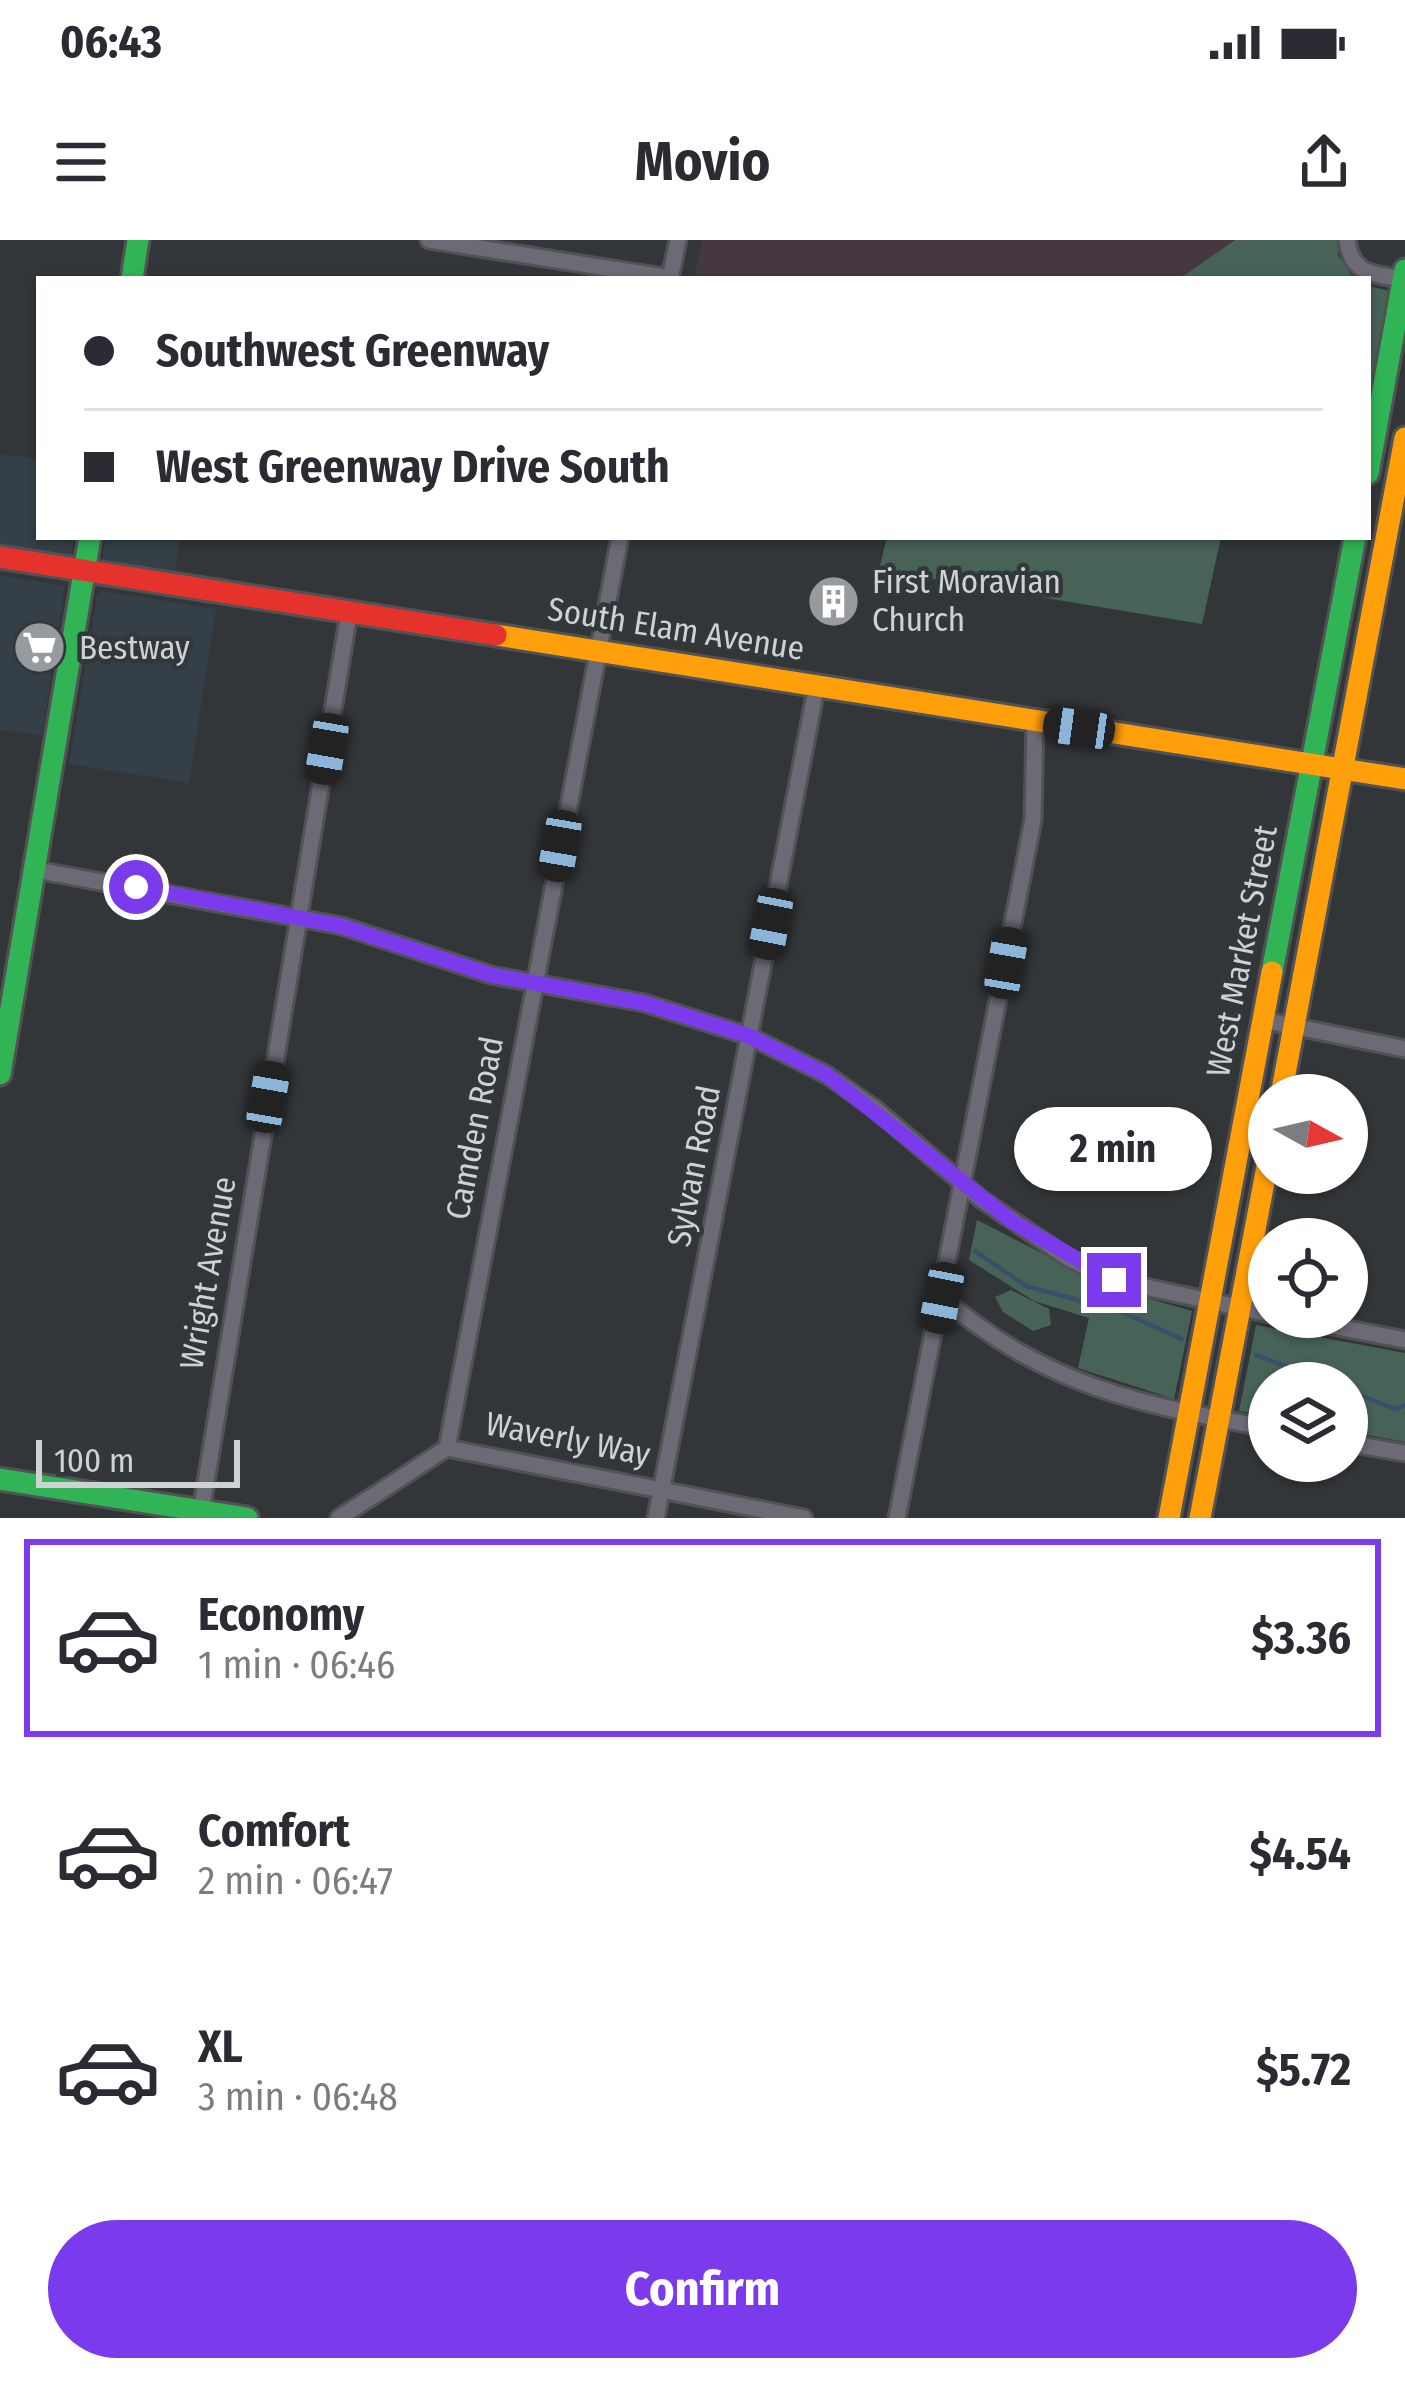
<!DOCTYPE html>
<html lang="en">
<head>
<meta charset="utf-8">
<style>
	body { margin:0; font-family:"Fira Sans Condensed",sans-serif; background:#f2f2f3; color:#2b2b33; height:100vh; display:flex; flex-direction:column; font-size:45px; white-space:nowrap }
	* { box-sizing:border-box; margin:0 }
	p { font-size:39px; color:#7c7c81 }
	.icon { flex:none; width:66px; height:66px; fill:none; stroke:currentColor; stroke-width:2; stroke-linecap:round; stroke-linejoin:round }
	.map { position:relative; height:1278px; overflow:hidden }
	.sheet { display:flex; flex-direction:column; background:#fff; flex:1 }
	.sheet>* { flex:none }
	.top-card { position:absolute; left:36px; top:36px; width:1335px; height:264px; border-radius:0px; box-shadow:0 3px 9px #0004; display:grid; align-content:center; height:264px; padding:0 48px; background:#fff }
	.needle { width:78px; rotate:98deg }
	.fabs { position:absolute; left:1248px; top:834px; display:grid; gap:24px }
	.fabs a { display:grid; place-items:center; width:120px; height:120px; border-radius:50%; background:#fff; box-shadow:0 3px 9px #0004; font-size:60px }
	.scale { position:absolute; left:36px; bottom:30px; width:204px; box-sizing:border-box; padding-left:12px; border:6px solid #ced2d4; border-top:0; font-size:33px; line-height:42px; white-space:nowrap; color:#ced2d4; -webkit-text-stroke:9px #31373b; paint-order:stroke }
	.end { position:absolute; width:54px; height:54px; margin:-27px; border:15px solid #7c3aed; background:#fff; box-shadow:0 0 0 6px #fff }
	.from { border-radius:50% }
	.bubble { position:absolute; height:84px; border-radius:42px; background:#fff; box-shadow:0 3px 9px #0004; font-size:39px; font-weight:700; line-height:84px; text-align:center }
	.car { position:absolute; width:36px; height:72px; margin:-36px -18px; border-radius:15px; box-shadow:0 0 9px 3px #0007; background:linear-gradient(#222 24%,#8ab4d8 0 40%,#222 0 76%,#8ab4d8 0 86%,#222 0) }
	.top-card b { display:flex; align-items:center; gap:42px; height:114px; font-size:45px }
	.top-card b+b { border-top:3px solid #e1e1e2 }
	.top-card i { width:30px; height:30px; background:#2b2b33 }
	ul { padding:21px 0 0; list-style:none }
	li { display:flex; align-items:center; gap:36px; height:198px; margin:0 24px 18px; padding:0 24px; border:6px solid transparent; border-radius:0px }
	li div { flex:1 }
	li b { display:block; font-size:45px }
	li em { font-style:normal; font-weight:700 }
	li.active { border-color:#7c3aed }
	li>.icon { width:108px; height:108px; stroke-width:1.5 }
	.cta { display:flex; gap:24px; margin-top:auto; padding:24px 48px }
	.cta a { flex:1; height:138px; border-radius:72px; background:#7c3aed; color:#fff; font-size:48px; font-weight:700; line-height:138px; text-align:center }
	.status { display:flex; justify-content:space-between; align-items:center; height:84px; padding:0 60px; background:#fff; direction:ltr }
	.status svg { height:33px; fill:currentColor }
	header { display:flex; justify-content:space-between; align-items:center; height:156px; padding:0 48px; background:#fff; font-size:54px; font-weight:700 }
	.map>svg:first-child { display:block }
</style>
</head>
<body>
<div class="status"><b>06:43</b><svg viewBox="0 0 49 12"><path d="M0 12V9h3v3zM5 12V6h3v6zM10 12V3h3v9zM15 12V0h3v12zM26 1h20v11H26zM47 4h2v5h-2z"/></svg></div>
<header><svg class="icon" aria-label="menu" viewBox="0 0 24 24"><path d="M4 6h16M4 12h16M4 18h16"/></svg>Movio<svg class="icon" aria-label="share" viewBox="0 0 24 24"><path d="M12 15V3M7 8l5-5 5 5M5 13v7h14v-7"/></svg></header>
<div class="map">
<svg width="1405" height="1278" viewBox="0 0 1405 1278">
	<rect width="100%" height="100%" fill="#333639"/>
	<g fill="#353f47">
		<path d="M0,214L39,219V297H74L71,316L0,304Z"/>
		<path d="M106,297H180L175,332L102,321Z"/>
		<path d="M0,335L65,346L42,496L0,490Z"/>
		<path d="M103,351L216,369L189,543L69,524L97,356Z"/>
	</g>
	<path fill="#463841" d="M702,0H1235L1179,39H694Z"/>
	<g fill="#476256">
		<path d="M1235,0H1338V15L1354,39H1179Z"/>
		<path d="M1368,46L1386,50L1392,60L1368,189Z"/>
		<path d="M887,297H1221L1202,384L879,330Z"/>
		<path d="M977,980L1108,1047L1192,1071L1174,1159L1078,1128L1089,1078L1034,1061L969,1020Z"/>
		<path d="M1011,1050L1049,1069L1051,1085L1033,1091L1003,1072L995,1057Z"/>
		<path d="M1256,1085L1405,1113V1202L1347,1191V1143H1269V1176L1239,1171Z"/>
	</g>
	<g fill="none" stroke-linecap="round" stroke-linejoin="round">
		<g stroke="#38506b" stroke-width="4.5">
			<path d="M975,1011L1026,1046L1122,1072L1182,1099"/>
			<path d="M1256,1115L1329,1143"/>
			<path d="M1347,1150L1395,1169L1405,1165"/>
		</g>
		<defs>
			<g id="street">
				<path d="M429,0L670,38"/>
				<path d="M1347,0C1351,35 1375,35 1405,39"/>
				<path d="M670,39L678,0"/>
				<path d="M36,630L342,686L491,735L644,763L749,796L827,835L874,868L981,959L1068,1018L1114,1040L1269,1074"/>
				<path d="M1263,780L1405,809"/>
				<path d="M942,1058C1049,1147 1137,1164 1269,1188"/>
				<path d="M1286,1077L1405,1100"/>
				<path d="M1347,1203L1405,1213"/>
				<path d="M447,1208L620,297"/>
				<path d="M200,1278L349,373"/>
				<path d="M339,1278L447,1208L804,1278"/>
				<path d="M656,1278L817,444"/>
				<path d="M897,1278L1033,580L1035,481"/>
			</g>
			<g id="fast">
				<path d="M132,39L138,0"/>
				<path d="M1368,233L1405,30"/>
				<path d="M1272,732L1355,297"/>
				<path d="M0,834L90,297"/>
				<path d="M0,1239L247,1278"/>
			</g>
			<g id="slow">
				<path d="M496,395L1405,539"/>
				<path d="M1281,855L1405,198"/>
				<path d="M1169,1278L1272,732"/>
				<path d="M1200,1278L1269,916"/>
			</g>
			<path id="jam" d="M0,317L496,395"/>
		</defs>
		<use href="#street" stroke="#505254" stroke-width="21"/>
		<use href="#fast" stroke="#505254" stroke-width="27"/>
		<use href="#slow" stroke="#505254" stroke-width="27"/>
		<use href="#jam" stroke="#505254" stroke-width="27"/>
		<use href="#street" stroke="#6c6a75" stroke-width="15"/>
		<use href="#fast" stroke="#30b455" stroke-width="21"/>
		<use href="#slow" stroke="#ff9f0a" stroke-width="21"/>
		<use href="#jam" stroke="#e5322d" stroke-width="21"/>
	</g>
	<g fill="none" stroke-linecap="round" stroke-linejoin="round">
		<path stroke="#7c3aed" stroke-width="15" d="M136,647L341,686L491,735L644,763L749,796L827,835L1013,982L1114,1040"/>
	</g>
	<defs>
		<symbol id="building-disc" viewBox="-11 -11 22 22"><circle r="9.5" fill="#989b9e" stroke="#31373b"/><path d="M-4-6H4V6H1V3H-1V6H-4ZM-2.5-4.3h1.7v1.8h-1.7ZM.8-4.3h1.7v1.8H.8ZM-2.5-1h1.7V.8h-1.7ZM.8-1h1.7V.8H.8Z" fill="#fff"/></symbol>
		<symbol id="supermarket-disc" viewBox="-11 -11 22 22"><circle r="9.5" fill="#989b9e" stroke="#31373b"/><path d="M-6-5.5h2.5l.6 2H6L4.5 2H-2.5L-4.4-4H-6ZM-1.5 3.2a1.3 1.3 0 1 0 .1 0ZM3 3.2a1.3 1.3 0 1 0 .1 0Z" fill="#fff"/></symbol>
	</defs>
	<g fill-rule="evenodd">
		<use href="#building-disc" x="804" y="332" width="59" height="59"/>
		<use href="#supermarket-disc" x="10" y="378" width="59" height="59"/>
	</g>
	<g text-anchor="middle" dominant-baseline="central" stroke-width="9" stroke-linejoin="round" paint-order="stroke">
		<g font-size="33" fill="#ced2d4" stroke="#31373b" text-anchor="start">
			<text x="872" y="342">First Moravian<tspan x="872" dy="38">Church</tspan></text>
			<text x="79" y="408">Bestway</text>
		</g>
		<g font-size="33" fill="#ced2d4" stroke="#31373b">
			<text transform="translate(676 389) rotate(9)">South Elam Avenue</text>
			<text transform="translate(1242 711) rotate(-79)">West Market Street</text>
			<text transform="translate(475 888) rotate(-79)">Camden Road</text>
			<text transform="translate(694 926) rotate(-79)">Sylvan Road</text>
			<text transform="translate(208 1033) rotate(-80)">Wright Avenue</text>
			<text transform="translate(568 1199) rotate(11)">Waverly Way</text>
		</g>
	</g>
</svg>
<div class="fabs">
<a><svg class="needle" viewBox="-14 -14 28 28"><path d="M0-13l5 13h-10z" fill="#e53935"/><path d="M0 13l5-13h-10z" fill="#7c7c81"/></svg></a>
<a><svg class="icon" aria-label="locate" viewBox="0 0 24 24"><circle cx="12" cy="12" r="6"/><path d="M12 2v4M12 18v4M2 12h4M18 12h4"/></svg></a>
<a><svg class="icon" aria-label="layers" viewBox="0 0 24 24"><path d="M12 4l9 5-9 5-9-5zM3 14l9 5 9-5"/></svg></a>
</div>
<div class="scale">100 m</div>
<i class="end from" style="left:136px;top:647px"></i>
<i class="end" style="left:1114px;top:1040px"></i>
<div class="bubble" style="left:1014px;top:867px;width:198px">2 min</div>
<i class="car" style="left:1079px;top:488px;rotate:278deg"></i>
<i class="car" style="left:327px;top:509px;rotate:190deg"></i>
<i class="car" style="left:560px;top:606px;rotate:190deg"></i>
<i class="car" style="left:771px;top:684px;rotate:191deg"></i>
<i class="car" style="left:1006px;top:723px;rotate:10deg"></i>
<i class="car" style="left:268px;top:857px;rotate:10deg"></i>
<i class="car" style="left:942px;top:1058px;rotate:191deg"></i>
<div class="top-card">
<b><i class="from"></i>Southwest Greenway</b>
<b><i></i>West Greenway Drive South</b>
</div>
</div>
<section class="sheet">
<ul>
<li class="active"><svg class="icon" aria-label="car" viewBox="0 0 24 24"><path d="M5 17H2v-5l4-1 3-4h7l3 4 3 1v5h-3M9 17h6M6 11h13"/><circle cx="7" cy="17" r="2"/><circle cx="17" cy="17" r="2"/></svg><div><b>Economy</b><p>1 min · 06:46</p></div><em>$3.36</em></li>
<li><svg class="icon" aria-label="car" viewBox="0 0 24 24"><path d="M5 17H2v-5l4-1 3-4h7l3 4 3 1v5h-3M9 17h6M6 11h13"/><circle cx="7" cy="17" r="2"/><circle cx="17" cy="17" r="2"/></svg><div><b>Comfort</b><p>2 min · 06:47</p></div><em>$4.54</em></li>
<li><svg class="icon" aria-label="car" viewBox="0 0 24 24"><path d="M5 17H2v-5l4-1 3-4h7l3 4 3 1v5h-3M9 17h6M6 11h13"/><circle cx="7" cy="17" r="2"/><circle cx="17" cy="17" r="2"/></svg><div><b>XL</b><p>3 min · 06:48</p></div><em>$5.72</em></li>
</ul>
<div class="cta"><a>Confirm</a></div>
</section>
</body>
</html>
